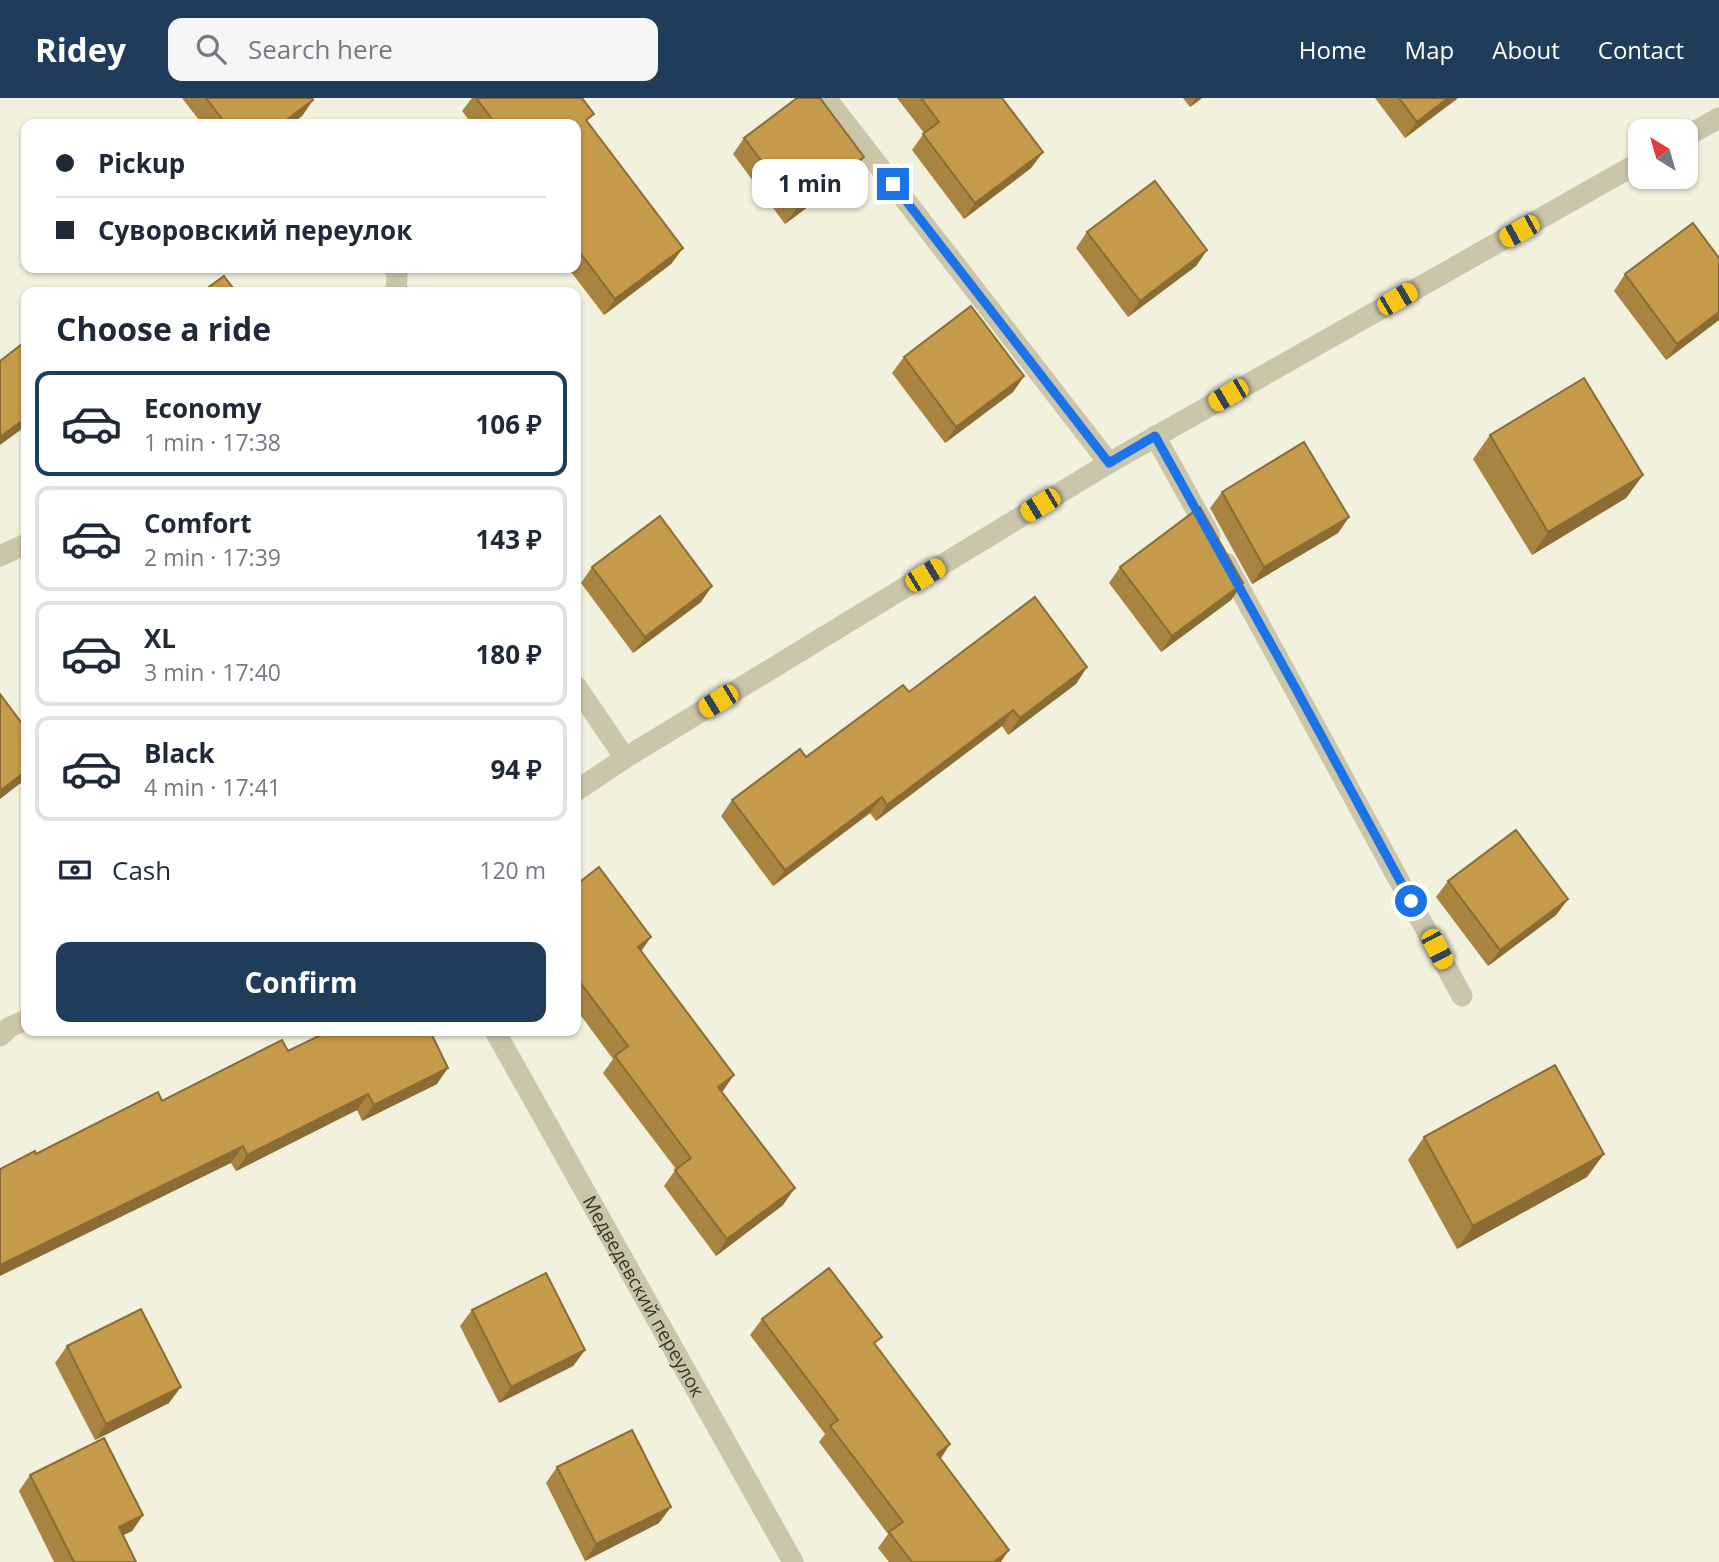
<!DOCTYPE html>
<html lang="en">
<head>
<meta charset="utf-8">
<style>
	body { margin:0; font-family:"Open Sans",sans-serif; background:#f6f6f7; color:#1f2937; height:100vh; display:flex; flex-direction:column; font-size:26px; white-space:nowrap }
	* { box-sizing:border-box; margin:0 }
	p { font-size:23px; color:#747a83 }
	.icon { flex:none; width:38px; height:38px; fill:none; stroke:currentColor; stroke-width:2; stroke-linecap:round; stroke-linejoin:round }
	.map { position:relative; flex:1; overflow:hidden }
	.drawer { position:absolute; left:21px; top:189px; width:560px; height:749px; display:flex; flex-direction:column; background:#fff; border-radius:14px; box-shadow:0 2px 5px #0004 }
	.drawer>* { flex:none }
	.banner { position:absolute; left:21px; top:21px; width:560px; height:154px; border-radius:14px; box-shadow:0 2px 5px #0004; display:grid; align-content:center; height:154px; padding:0 35px; background:#fff }
	.needle { width:46px; rotate:323deg }
	.controls { position:absolute; left:1628px; top:21px; display:grid; gap:14px }
	.controls a { display:grid; place-items:center; width:70px; height:70px; border-radius:14px; background:#fff; box-shadow:0 2px 5px #0004; font-size:35px }
	.end { position:absolute; width:32px; height:32px; margin:-16px; border:9px solid #1a73e8; background:#fff; box-shadow:0 0 0 4px #fff }
	.from { border-radius:50% }
	.bubble { position:absolute; height:49px; border-radius:14px; background:#fff; box-shadow:0 2px 5px #0004; font-size:23px; font-weight:700; line-height:49px; text-align:center }
	.car { position:absolute; width:21px; height:42px; margin:-21px -10px; border-radius:9px; box-shadow:0 0 5px 2px #0007; background:linear-gradient(#f5c518 24%,#345 0 40%,#f5c518 0 76%,#345 0 86%,#f5c518 0) }
	.banner b { display:flex; align-items:center; gap:24px; height:66px; font-size:26px }
	.banner b+b { border-top:2px solid #e0e1e3 }
	.banner i { width:18px; height:18px; background:#1f2937 }
	ul { padding:0; list-style:none }
	li { display:flex; align-items:center; gap:21px; height:105px; margin:0 14px 10px; padding:0 21px; border:4px solid #e0e1e3; border-radius:14px }
	li div { flex:1 }
	li b { display:block; font-size:26px }
	li em { font-style:normal; font-weight:700 }
	li.on { border-color:#1f3d5a }
	li>.icon { width:63px; height:63px; stroke-width:1.5 }
	h2 { padding:0 35px; font-size:32px; line-height:84px }
	.pay { display:flex; align-items:center; gap:18px; height:77px; padding:0 35px; font-size:26px }
	.pay p { margin-inline-start:auto }
	.cta { display:flex; gap:14px; margin-top:auto; padding:14px 35px }
	.cta a { flex:1; height:80px; border-radius:14px; background:#1f3d5a; color:#fff; font-size:28px; font-weight:700; line-height:80px; text-align:center }
	header { display:flex; align-items:center; gap:42px; box-sizing:border-box; height:98px; padding:0 35px; background:#1f3d5a; color:#fff }
	header strong { font-size:33px }
	nav { display:flex; gap:38px; margin-inline-start:auto; font-size:24px }
	.search { width:490px; height:63px; background:#f6f6f7; display:flex; align-items:center; gap:18px; box-sizing:border-box; padding:0 24px; border-radius:14px; color:#747a83; font-size:26px }
	.map>svg:first-child { display:block }
</style>
</head>
<body>
<header>
<strong>Ridey</strong>
<div class="search"><svg class="icon" aria-label="search" viewBox="0 0 24 24"><circle cx="10" cy="10" r="6"/><path d="M15 15l6 6"/></svg>Search here</div>
<nav><a>Home</a><a>Map</a><a>About</a><a>Contact</a></nav>
</header>
<div class="map">
<svg width="1719" height="1464" viewBox="0 0 1719 1464">
	<rect width="100%" height="100%" fill="#f2f1de"/>
	<g fill="none" stroke-linecap="round" stroke-linejoin="round">
		<g stroke="#cbc6aa" stroke-width="21">
			<path d="M395,170L397,178L396,194"/>
			<path d="M1155,338L1210,437"/>
			<path d="M1226,465L1462,898"/>
		</g>
		<g stroke="#cbc6aa" stroke-width="21">
			<path d="M826,0L1109,365"/>
			<path d="M1685,39L1719,20"/>
			<path d="M0,458L26,446"/>
			<path d="M576,588L625,660"/>
			<path d="M576,693L625,660L1109,365L1640,64"/>
			<path id="s1" d="M495,933L793,1464"/>
			<path d="M0,938L10,929L26,922"/>
		</g>
	</g>
	<g fill="#a98440">
		<path d="M182,0H312L313,2L302,18L291,26H202Z"/>
		<path d="M472,0H582L588,25L683,150L671,166L604,217L568,170H576V26H472L462,13Z"/>
		<path d="M897,0H1002L1043,54L1031,70L964,121L912,52L924,35Z"/>
		<path d="M1183,0H1202L1190,9Z"/>
		<path d="M1375,0H1458L1405,40Z"/>
		<path d="M744,40L853,75L785,126L733,56Z"/>
		<path d="M1087,134L1207,152L1196,168L1128,219L1076,150Z"/>
		<path d="M1719,160V222L1666,262L1614,193L1625,176Z"/>
		<path d="M904,259L1024,278L1013,294L945,345L892,275Z"/>
		<path d="M1490,337L1643,377L1626,400L1532,457L1473,361Z"/>
		<path d="M1222,394L1349,419L1338,435L1252,486L1210,410Z"/>
		<path d="M592,469L712,488L701,504L633,555L581,485Z"/>
		<path d="M1120,469L1243,485L1231,502L1161,554L1109,485Z"/>
		<path d="M1087,569L1076,586L1008,637L1002,628L876,723L870,715L773,788L721,718L732,702L806,659L909,594Z"/>
		<path d="M1448,783L1568,801L1556,817L1488,868L1436,799Z"/>
		<path d="M576,787L641,853L722,994L783,1107L716,1158L664,1088L676,1071L603,975L613,961L576,911Z"/>
		<path d="M288,953L437,986L362,1023L357,1012L236,1073L231,1065L36,1056L162,1003Z"/>
		<path d="M1424,1039L1587,1079L1457,1151L1408,1062Z"/>
		<path d="M472,1212L585,1252L573,1268L499,1305L460,1228Z"/>
		<path d="M762,1221L876,1248L950,1346L940,1361L1001,1464H889L878,1450L888,1436L819,1344L825,1336L750,1237Z"/>
		<path d="M67,1248L169,1305L95,1342L55,1265Z"/>
		<path d="M557,1369L659,1425L585,1463L546,1385Z"/>
		<path d="M30,1377L143,1417L132,1433L123,1437L136,1464H54L19,1393Z"/>
	</g>
	<g fill="#8a6c34">
		<path d="M1196,0H1202L1190,9Z"/>
		<path d="M1448,0H1458L1405,40L1417,24Z"/>
		<path d="M313,2L302,18L291,26H281Z"/>
		<path d="M1043,54L1031,70L964,121L975,105Z"/>
		<path d="M864,59L853,75L785,126L797,110Z"/>
		<path d="M683,150L671,166L604,217L615,201Z"/>
		<path d="M1207,152L1196,168L1128,219L1140,203Z"/>
		<path d="M1719,214V222L1666,262L1677,246Z"/>
		<path d="M1024,278L1013,294L945,345L956,329Z"/>
		<path d="M26,320V328L0,347V339Z"/>
		<path d="M1643,377L1626,400L1532,457L1548,434Z"/>
		<path d="M1349,419L1338,435L1252,486L1264,469Z"/>
		<path d="M1243,485L1231,502L1161,554L1172,538Z"/>
		<path d="M712,488L701,504L633,555L645,539Z"/>
		<path d="M1087,569L1076,586L1008,637L1020,620Z"/>
		<path d="M1013,612L1002,628L876,723L887,707Z"/>
		<path d="M26,673V681L0,701V693Z"/>
		<path d="M882,699L870,715L773,788L785,772Z"/>
		<path d="M1568,801L1556,817L1488,868L1500,852Z"/>
		<path d="M651,839L640,855L638,849Z"/>
		<path d="M448,970L437,986L362,1023L374,1007Z"/>
		<path d="M734,977L723,993L707,1005L718,989Z"/>
		<path d="M368,996L357,1012L236,1073L247,1057Z"/>
		<path d="M243,1048L231,1065L0,1178V1167Z"/>
		<path d="M1604,1056L1587,1079L1457,1151L1473,1128Z"/>
		<path d="M795,1090L783,1107L716,1158L727,1141Z"/>
		<path d="M585,1252L573,1268L499,1305L511,1289Z"/>
		<path d="M181,1289L169,1305L95,1342L106,1326Z"/>
		<path d="M950,1346L939,1363L937,1356Z"/>
		<path d="M671,1409L659,1425L585,1463L596,1446Z"/>
		<path d="M143,1417L132,1433L107,1445L119,1429Z"/>
		<path d="M1009,1452L1001,1464H994Z"/>
	</g>
	<g fill="#c59a4a" stroke="#8a6c34" stroke-width="2">
		<path d="M206,0H312L313,2L281,26H226Z"/>
		<path d="M476,0H582L594,16L586,22L683,150L615,201L576,149V26H496Z"/>
		<path d="M797,0H820L864,59L797,110L744,40Z"/>
		<path d="M921,0H1002L1043,54L975,105L923,36L939,24Z"/>
		<path d="M1399,0H1448L1417,24Z"/>
		<path d="M1155,83L1207,152L1140,203L1087,134Z"/>
		<path d="M1693,125L1719,160V214L1677,246L1625,176Z"/>
		<path d="M224,178L236,194H202Z"/>
		<path d="M971,208L1024,278L956,329L904,259Z"/>
		<path d="M26,243V320L0,339V263Z"/>
		<path d="M1584,280L1643,377L1548,434L1490,337Z"/>
		<path d="M1304,344L1349,419L1264,469L1222,394Z"/>
		<path d="M1200,409L1243,485L1172,538L1120,469Z"/>
		<path d="M660,418L712,488L645,539L592,469Z"/>
		<path d="M1035,499L1087,569L1020,620L1013,612L887,707L882,699L785,772L732,702L800,651L806,659L903,587L909,594Z"/>
		<path d="M0,596L26,631V673L0,693Z"/>
		<path d="M1516,732L1568,801L1500,852L1448,783Z"/>
		<path d="M599,769L651,839L638,849L734,977L718,989L795,1090L727,1141L675,1072L691,1060L615,958L628,948L576,879V787Z"/>
		<path d="M329,933H430L448,970L374,1007L368,996L247,1057L243,1048L0,1167V1071L35,1053L36,1056L158,994L162,1003L282,942L288,953Z"/>
		<path d="M1555,967L1604,1056L1473,1128L1424,1039Z"/>
		<path d="M829,1170L882,1239L874,1245L950,1346L937,1356L1009,1452L994,1464H912L889,1434L903,1424L830,1328L838,1322L762,1221Z"/>
		<path d="M546,1175L585,1252L511,1289L472,1212Z"/>
		<path d="M141,1211L181,1289L106,1326L67,1248Z"/>
		<path d="M632,1332L671,1409L596,1446L557,1369Z"/>
		<path d="M104,1340L143,1417L119,1429L136,1464H74L30,1377Z"/>
	</g>
	<g fill="none" stroke-linecap="round" stroke-linejoin="round">
		<path stroke="#1a73e8" stroke-width="9" d="M893,86L1109,365L1155,338L1296,591L1411,803"/>
	</g>
	<g text-anchor="middle" dominant-baseline="central" stroke-width="5" stroke-linejoin="round" paint-order="stroke">
		<g font-size="19" fill="#383429" stroke="#faf9eb">
			<text stroke="none"><textPath href="#s1" startOffset="304">Медведевский переулок</textPath></text>
		</g>
	</g>
</svg>
<div class="controls">
<a><svg class="needle" viewBox="-14 -14 28 28"><path d="M0-13l5 13h-10z" fill="#e53935"/><path d="M0 13l5-13h-10z" fill="#747a83"/></svg></a>
</div>
<i class="end from" style="left:1411px;top:803px"></i>
<i class="end" style="left:893px;top:86px"></i>
<div class="bubble" style="left:752px;top:61px;width:116px">1 min</div>
<i class="car" style="left:1519px;top:133px;rotate:241deg"></i>
<i class="car" style="left:1397px;top:201px;rotate:60deg"></i>
<i class="car" style="left:1228px;top:297px;rotate:240deg"></i>
<i class="car" style="left:1040px;top:407px;rotate:239deg"></i>
<i class="car" style="left:925px;top:477px;rotate:59deg"></i>
<i class="car" style="left:718px;top:603px;rotate:239deg"></i>
<i class="car" style="left:1437px;top:851px;rotate:152deg"></i>
<div class="banner">
<b><i class="from"></i>Pickup</b>
<b><i></i>Суворовский переулок</b>
</div>
<section class="drawer">
<h2>Choose a ride</h2>
<ul>
<li class="on"><svg class="icon" aria-label="car" viewBox="0 0 24 24"><path d="M5 17H2v-5l4-1 3-4h7l3 4 3 1v5h-3M9 17h6M6 11h13"/><circle cx="7" cy="17" r="2"/><circle cx="17" cy="17" r="2"/></svg><div><b>Economy</b><p>1 min · 17:38</p></div><em>106 ₽</em></li>
<li><svg class="icon" aria-label="car" viewBox="0 0 24 24"><path d="M5 17H2v-5l4-1 3-4h7l3 4 3 1v5h-3M9 17h6M6 11h13"/><circle cx="7" cy="17" r="2"/><circle cx="17" cy="17" r="2"/></svg><div><b>Comfort</b><p>2 min · 17:39</p></div><em>143 ₽</em></li>
<li><svg class="icon" aria-label="car" viewBox="0 0 24 24"><path d="M5 17H2v-5l4-1 3-4h7l3 4 3 1v5h-3M9 17h6M6 11h13"/><circle cx="7" cy="17" r="2"/><circle cx="17" cy="17" r="2"/></svg><div><b>XL</b><p>3 min · 17:40</p></div><em>180 ₽</em></li>
<li><svg class="icon" aria-label="car" viewBox="0 0 24 24"><path d="M5 17H2v-5l4-1 3-4h7l3 4 3 1v5h-3M9 17h6M6 11h13"/><circle cx="7" cy="17" r="2"/><circle cx="17" cy="17" r="2"/></svg><div><b>Black</b><p>4 min · 17:41</p></div><em>94 ₽</em></li>
</ul>
<div class="pay"><svg class="icon" aria-label="cash" viewBox="0 0 24 24"><path d="M3 7h18v10H3z"/><circle cx="12" cy="12" r="2"/></svg>Cash<p>120 m</p></div>
<div class="cta"><a>Confirm</a></div>
</section>
</div>
</body>
</html>
